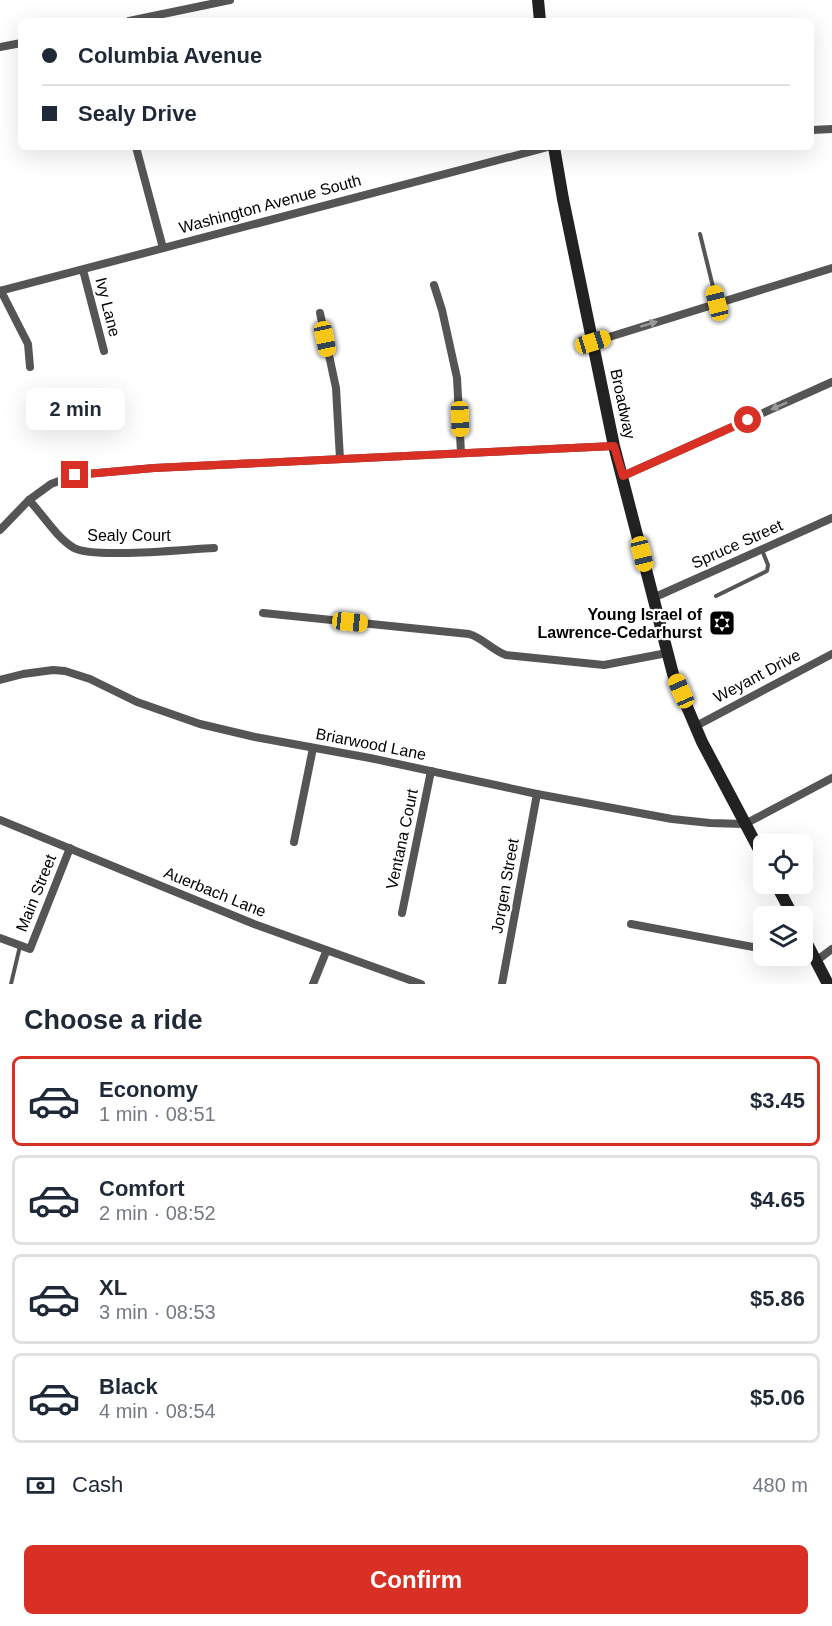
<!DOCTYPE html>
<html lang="en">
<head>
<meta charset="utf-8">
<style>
	body { margin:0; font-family:Arial,sans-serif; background:#f6f6f7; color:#1f2937; height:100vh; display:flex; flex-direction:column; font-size:22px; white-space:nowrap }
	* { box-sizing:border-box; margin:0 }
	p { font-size:20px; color:#747a83 }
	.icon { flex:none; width:33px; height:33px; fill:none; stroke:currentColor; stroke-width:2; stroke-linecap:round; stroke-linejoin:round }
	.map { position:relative; height:984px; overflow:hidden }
	.side { display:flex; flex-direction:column; background:#fff; flex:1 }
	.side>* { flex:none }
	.hud { position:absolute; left:18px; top:18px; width:796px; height:132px; border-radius:9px; box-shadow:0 6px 24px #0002; display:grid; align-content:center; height:132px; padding:0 24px; background:#fff }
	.controls { position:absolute; left:753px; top:834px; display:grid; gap:12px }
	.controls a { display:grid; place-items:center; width:60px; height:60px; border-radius:9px; background:#fff; box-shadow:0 6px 24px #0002; font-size:30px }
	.end { position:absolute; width:27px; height:27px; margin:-14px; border:8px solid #d93025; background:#fff; box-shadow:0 0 0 3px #fff }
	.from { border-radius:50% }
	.bubble { position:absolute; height:42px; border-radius:9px; background:#fff; box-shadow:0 6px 24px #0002; font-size:20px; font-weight:800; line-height:42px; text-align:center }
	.car { position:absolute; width:18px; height:36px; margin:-18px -9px; border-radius:8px; box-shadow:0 0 4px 2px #0007; background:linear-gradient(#f5c518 24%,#345 0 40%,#f5c518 0 76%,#345 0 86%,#f5c518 0) }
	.hud b { display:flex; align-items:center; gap:21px; height:57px; font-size:22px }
	.hud b+b { border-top:2px solid #e0e1e3 }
	.hud i { width:15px; height:15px; background:#1f2937 }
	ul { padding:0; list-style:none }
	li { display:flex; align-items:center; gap:18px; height:90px; margin:0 12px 9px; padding:0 12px; border:3px solid #e0e1e3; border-radius:9px }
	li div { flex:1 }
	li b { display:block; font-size:22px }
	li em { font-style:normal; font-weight:800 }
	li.selected { border-color:#d93025 }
	li>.icon { width:54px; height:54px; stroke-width:1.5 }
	h2 { padding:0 24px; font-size:27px; line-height:72px }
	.pay { display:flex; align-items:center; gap:15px; height:66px; padding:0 24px; font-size:22px }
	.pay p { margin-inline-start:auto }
	.primary-button { display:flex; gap:12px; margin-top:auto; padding:12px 24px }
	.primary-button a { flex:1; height:69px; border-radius:9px; background:#d93025; color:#fff; font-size:24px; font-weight:800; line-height:69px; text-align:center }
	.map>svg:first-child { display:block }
</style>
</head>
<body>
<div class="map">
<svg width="832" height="984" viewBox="0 0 832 984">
	<rect width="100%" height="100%" fill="#fff"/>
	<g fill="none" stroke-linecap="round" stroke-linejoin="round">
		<g stroke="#555" stroke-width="4">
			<path d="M700,234L717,303"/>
			<path d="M716,596L767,571L768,565L762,550"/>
			<path d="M11,984L20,946"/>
		</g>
		<g stroke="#555" stroke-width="8">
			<path d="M129,21L230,0"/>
			<path d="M0,47L21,43"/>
			<path d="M812,130L832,129"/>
			<path d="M136,147L163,248"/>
			<path d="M83,270L104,351"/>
			<path d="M434,285L442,310L457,378L461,453"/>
			<path d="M0,291L548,147"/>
			<path d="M1,291L28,344L30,367"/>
			<path d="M320,313L336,388L340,459"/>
			<path d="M593,342L832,268"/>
			<path d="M623,476L832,382"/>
			<path d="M29,500C43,515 57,538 74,548C95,559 186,549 214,548"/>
			<path d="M0,530L29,500L51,484L75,475L154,468L614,446"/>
			<path d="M653,598L832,518"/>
			<path d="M263,613L469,634C483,638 492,650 506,655L604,665L667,653"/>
			<path d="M0,680L23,674L53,670L65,671L90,679L137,702L200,724L255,737L370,758L537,794L672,819L710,823L745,824L832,778"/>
			<path d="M696,726L832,654"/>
			<path d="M0,820L254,924L421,984"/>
			<path d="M294,842L313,748"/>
			<path d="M402,913L431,771"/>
			<path d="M631,924L764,949"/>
			<path d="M0,938L30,949L70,848"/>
			<path d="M816,961L832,949"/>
			<path d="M313,984L326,952"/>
			<path d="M502,984L537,794"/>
		</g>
		<g stroke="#222" stroke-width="12">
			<path d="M538,0L540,21"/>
			<path d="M554,147L563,199L614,446L673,674L702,742L764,859"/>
			<path d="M776,884L793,916"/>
			<path d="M802,934L828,984"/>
		</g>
	</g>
	<defs><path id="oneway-solid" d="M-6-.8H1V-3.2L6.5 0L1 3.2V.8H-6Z" transform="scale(1.5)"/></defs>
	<g fill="#999">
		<use href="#oneway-solid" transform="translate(649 324) rotate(-17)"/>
		<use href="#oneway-solid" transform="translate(779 406) rotate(156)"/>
	</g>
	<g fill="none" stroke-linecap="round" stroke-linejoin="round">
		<path stroke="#d93025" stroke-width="8" d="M75,475L154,468L614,446L623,476L748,420"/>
	</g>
	<defs>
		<symbol id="synagogue-square" viewBox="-11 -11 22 22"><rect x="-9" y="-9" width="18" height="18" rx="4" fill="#000" stroke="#fff"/><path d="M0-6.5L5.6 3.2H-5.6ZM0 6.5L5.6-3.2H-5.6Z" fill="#fff"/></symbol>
	</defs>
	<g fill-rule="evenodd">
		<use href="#synagogue-square" x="707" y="608" width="30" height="30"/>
	</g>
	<g text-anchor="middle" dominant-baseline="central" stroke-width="4.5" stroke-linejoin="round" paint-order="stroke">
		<g font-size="16" fill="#000" stroke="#fff">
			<text transform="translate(270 204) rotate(-15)">Washington Avenue South</text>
			<text transform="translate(108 307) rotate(76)">Ivy Lane</text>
			<text transform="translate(623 404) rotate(78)">Broadway</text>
			<text x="129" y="535">Sealy Court</text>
			<text transform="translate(737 544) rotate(-24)">Spruce Street</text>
			<text transform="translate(757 676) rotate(-28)">Weyant Drive</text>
			<text transform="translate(371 744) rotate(11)">Briarwood Lane</text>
			<text transform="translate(402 839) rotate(-78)">Ventana Court</text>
			<text transform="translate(505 886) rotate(-80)">Jorgen Street</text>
			<text transform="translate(215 892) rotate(22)">Auerbach Lane</text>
			<text transform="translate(36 893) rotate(-68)">Main Street</text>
		</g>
		<g font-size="16" font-weight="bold" fill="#000" stroke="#fff" text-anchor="end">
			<text x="702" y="614">Young Israel of<tspan x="702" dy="18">Lawrence-Cedarhurst</tspan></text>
		</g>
	</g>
</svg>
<div class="controls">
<a><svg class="icon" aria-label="locate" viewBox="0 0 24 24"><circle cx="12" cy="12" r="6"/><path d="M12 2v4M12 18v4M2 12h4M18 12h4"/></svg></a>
<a><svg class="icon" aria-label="layers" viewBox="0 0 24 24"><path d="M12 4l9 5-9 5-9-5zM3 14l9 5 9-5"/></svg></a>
</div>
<i class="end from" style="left:748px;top:420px"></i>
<i class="end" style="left:75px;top:475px"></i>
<div class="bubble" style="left:26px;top:388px;width:99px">2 min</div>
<i class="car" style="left:717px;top:303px;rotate:346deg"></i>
<i class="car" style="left:325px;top:339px;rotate:168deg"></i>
<i class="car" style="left:593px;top:342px;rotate:73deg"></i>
<i class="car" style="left:460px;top:419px;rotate:178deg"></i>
<i class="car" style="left:642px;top:554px;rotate:166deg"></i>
<i class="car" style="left:350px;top:622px;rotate:96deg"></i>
<i class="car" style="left:681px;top:691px;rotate:336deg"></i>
<div class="hud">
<b><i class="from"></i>Columbia Avenue</b>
<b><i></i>Sealy Drive</b>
</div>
</div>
<section class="side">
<h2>Choose a ride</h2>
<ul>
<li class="selected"><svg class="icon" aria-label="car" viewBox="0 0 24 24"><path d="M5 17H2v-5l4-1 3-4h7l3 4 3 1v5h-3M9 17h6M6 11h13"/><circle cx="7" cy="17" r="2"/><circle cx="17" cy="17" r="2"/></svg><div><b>Economy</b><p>1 min · 08:51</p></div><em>$3.45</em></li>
<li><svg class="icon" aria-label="car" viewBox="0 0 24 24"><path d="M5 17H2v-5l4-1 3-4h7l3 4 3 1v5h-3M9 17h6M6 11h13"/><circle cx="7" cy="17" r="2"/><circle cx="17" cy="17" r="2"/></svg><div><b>Comfort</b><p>2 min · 08:52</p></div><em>$4.65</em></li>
<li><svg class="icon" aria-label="car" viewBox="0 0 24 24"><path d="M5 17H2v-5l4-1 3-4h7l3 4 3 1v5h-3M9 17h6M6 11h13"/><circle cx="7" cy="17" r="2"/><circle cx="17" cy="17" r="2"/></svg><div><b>XL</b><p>3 min · 08:53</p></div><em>$5.86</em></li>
<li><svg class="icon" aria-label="car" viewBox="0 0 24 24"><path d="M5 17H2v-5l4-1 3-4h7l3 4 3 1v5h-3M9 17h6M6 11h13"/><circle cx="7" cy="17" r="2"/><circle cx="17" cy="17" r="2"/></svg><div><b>Black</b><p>4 min · 08:54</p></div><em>$5.06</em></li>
</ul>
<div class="pay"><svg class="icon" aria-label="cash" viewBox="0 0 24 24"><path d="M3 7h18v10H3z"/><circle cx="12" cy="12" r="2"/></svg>Cash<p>480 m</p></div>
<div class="primary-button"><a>Confirm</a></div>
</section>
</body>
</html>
